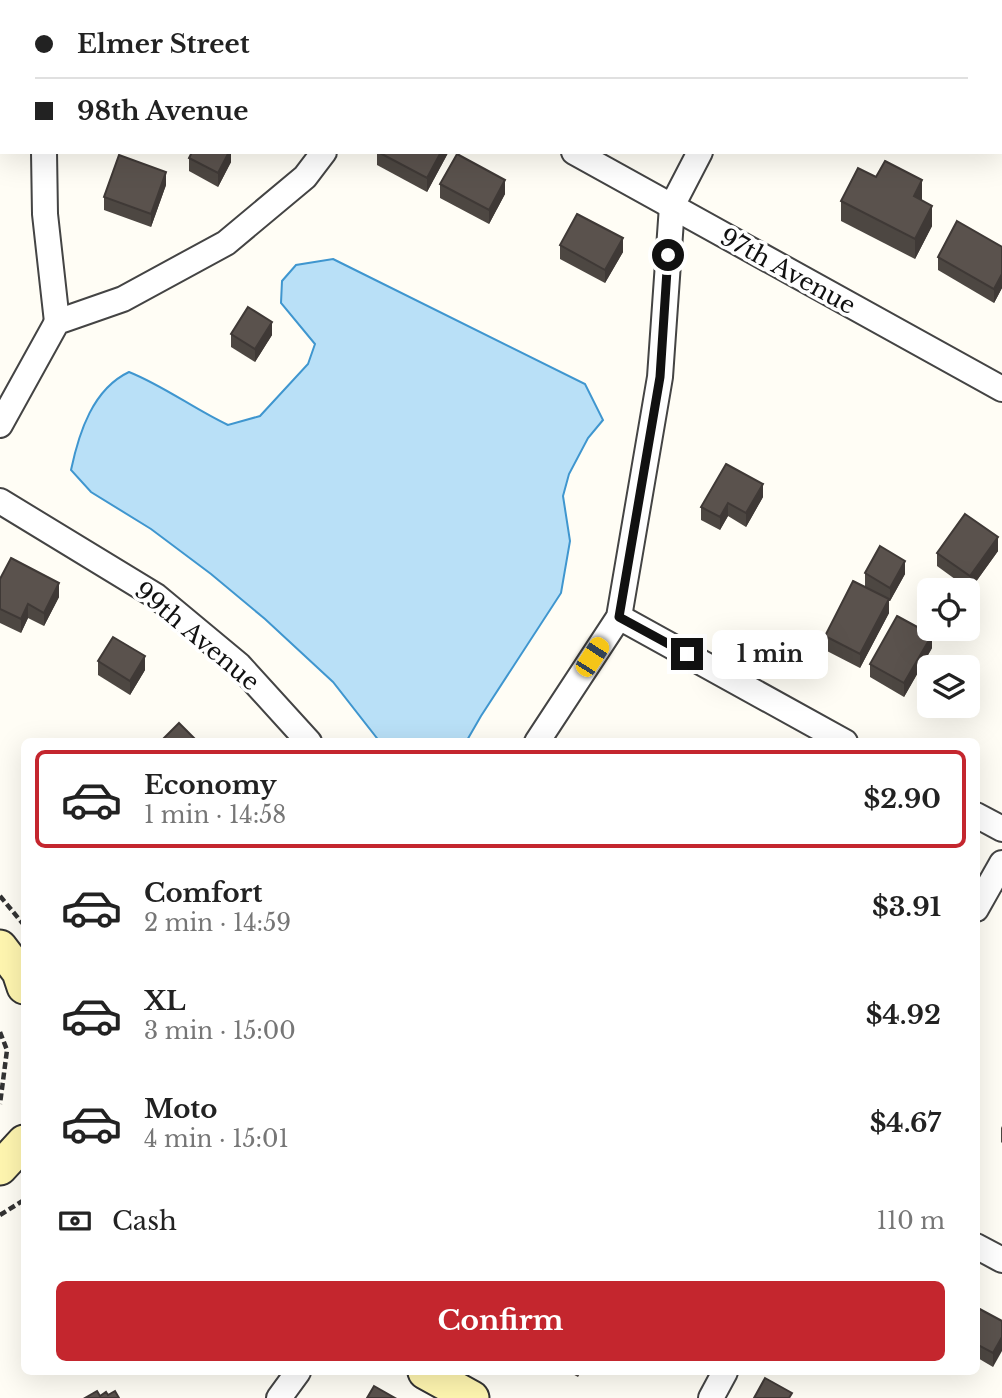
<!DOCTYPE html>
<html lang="en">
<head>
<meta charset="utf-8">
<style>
	body { margin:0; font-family:"Libre Baskerville",serif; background:#f2f2f2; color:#222; height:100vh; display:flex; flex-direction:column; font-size:26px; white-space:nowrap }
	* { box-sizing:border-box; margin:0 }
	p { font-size:23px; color:#767676 }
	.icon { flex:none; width:38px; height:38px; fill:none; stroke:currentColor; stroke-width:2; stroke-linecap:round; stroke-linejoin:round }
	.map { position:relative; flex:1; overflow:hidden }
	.sheet { position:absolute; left:21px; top:738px; width:959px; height:637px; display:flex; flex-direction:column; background:#fff; border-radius:10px; box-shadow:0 7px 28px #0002 }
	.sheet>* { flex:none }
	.banner { position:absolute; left:0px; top:0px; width:1003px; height:154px; box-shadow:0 7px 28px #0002; display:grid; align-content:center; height:154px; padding:0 35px; background:#fff }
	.tools { position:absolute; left:917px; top:578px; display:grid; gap:14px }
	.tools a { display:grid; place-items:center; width:63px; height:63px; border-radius:10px; background:#fff; box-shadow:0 7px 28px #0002; font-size:35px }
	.end { position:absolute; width:32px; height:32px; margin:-16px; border:9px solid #111; background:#fff; box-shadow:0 0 0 4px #fff }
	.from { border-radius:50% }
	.bubble { position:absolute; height:49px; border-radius:10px; background:#fff; box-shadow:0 7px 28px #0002; font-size:23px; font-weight:700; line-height:49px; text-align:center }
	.car { position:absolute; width:21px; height:42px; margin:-21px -10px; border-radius:9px; box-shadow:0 0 5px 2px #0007; background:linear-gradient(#f5c518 24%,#345 0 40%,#f5c518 0 76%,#345 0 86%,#f5c518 0) }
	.banner b { display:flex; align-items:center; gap:24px; height:66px; font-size:26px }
	.banner b+b { border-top:2px solid #e0e0e0 }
	.banner i { width:18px; height:18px; background:#222 }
	ul { padding:12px 0 0; list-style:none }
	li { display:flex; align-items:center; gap:21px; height:98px; margin:0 14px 10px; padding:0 21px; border:4px solid transparent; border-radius:10px }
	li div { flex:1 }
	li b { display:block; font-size:26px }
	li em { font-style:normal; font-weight:700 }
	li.active { border-color:#c4262e }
	li>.icon { width:63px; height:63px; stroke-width:1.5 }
	.pay { display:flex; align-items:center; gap:18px; height:77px; padding:0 35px; font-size:26px }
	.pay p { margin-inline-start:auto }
	.action { display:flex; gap:14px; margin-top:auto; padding:14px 35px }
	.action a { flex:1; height:80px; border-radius:10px; background:#c4262e; color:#fff; font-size:28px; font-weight:700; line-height:80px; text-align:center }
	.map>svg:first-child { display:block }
</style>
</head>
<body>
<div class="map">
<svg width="1002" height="1398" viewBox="0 0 1002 1398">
	<rect width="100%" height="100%" fill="#fffdf5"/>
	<path fill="#b9e0f7" stroke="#3f96cf" stroke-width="2" d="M333,259L585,384L603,420L588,438L569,474L563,496L570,541L561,593L481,716L466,742H380L333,682L265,619L211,574L151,529L91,492L71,470C79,432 93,389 129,372C164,386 194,409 228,425L260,416L308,364L315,344L281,303L282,281L296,265Z"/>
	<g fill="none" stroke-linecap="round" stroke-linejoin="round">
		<defs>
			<g id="street">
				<path d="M297,0L301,2"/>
				<path d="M57,2V0"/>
				<path d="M413,2L414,0"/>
				<path d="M779,2L780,0"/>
				<path d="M44,152L45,214L57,322"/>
				<path d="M574,152L1002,389"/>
				<path d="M0,425L57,322L123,299L226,243L305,177L324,152"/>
				<path d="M0,501L156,596L239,665L309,742"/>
				<path d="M619,617L845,742"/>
				<path d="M537,742L619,617L660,377L672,206L700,152"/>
				<path d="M976,815L1002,829"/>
				<path d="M976,909L1002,863"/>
				<path d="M976,1246L1002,1260"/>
				<path d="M279,1398L298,1372"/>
				<path d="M711,1398L725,1372"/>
			</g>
			<g id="secondary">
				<path d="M0,947L19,972L24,987"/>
				<path d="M0,1168L24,1142"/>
				<path d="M425,1372L472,1398"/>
			</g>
		</defs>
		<use href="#street" stroke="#444" stroke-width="28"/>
		<use href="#secondary" stroke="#333" stroke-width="37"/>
		<g stroke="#333" stroke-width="4.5" stroke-dasharray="7 3.5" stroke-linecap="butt">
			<path d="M0,896L24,925"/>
			<path d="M0,1032L7,1050L0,1104"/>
			<path d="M0,1215L24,1200"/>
		</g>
		<use href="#street" stroke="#fff" stroke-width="24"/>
		<use href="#secondary" stroke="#fff6b0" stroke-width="33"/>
	</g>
	<g fill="#4d4742">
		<path d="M0,0H21V2H2V8H0Z"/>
		<path d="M975,0H1000L999,2H978Z"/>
		<path d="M231,152V162L218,187L189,171V158Z"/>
		<path d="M377,152H448V153L427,192L377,165Z"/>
		<path d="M440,184L505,194L489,224L440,198Z"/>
		<path d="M166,185L151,227L104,210V197Z"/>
		<path d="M922,200L932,226L915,259L841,221V201Z"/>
		<path d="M560,245L623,252L605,283L560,259Z"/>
		<path d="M1002,247V288L994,303L938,270V257Z"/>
		<path d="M231,334L272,335L255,362L231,347Z"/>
		<path d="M763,497L746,527L728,516L720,530L701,520V507Z"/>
		<path d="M998,551L970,590L937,566V553Z"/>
		<path d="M865,573L905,574L890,601H889V613L860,668L825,650V636L865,587Z"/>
		<path d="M0,579L59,597L44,626L28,618L21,633L0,623Z"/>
		<path d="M932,648L904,697L870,677V664Z"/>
		<path d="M98,661L145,670L130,695L98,675Z"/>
		<path d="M1002,1126V1143L1001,1142V1128Z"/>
		<path d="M976,1307L1002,1321L993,1367L976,1357Z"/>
		<path d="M569,1372H581L578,1377Z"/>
	</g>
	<g fill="#3f3936">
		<path d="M533,0H544L543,2H532Z"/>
		<path d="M229,152H231V162L218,187V173Z"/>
		<path d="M441,152L448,153L427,192V178Z"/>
		<path d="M166,172V185L151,227V214Z"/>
		<path d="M505,180V194L489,224V210Z"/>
		<path d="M922,180V200L914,216V196Z"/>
		<path d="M932,206V226L915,259V239Z"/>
		<path d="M623,238V252L605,283V270Z"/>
		<path d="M1002,274V288L994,303V289Z"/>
		<path d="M272,322V335L255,362V349Z"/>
		<path d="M763,484V497L746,527V513Z"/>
		<path d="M728,503V516L720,530V517Z"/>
		<path d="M998,537V551L970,590V576Z"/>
		<path d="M905,561V574L890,601V588Z"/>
		<path d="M59,583V597L44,626V613Z"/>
		<path d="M889,599V613L860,668V654Z"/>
		<path d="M28,604V618L21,633V619Z"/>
		<path d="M932,635V648L904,697V683Z"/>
		<path d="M145,656V670L130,695V681Z"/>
		<path d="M1002,1337V1351L993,1367V1353Z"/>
	</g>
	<g fill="#5a524d" stroke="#3f3936" stroke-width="2">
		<path d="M113,0H151L150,2H112Z"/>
		<path d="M480,0H533L532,2H479Z"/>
		<path d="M626,0H690L689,2H628Z"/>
		<path d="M192,152H229L218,173L189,158Z"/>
		<path d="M378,152H441L427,178Z"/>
		<path d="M457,154L505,180L489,210L440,184Z"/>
		<path d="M119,155L166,172L151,214L104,197Z"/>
		<path d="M885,161L922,180L914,196L932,206L915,239L841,201L858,168L876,177Z"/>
		<path d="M577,214L623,238L605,270L560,245Z"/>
		<path d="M957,221L1002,247V274L994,289L938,257Z"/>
		<path d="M248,307L272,322L255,349L231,334Z"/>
		<path d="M726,464L763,484L746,513L728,503L720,517L701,507Z"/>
		<path d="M965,514L998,537L970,576L937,553Z"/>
		<path d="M880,546L905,561L890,588L865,573Z"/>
		<path d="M11,558L59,583L44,613L28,604L21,619L0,609V579Z"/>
		<path d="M853,581L889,599L860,654L825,636Z"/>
		<path d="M897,616L932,635L904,683L870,664Z"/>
		<path d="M113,637L145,656L130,681L98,661Z"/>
		<path d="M179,723L198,742H160Z"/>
		<path d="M976,1307L1002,1321V1337L993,1353L976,1344Z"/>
		<path d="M765,1378L792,1393L789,1398H754Z"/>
		<path d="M374,1386L395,1398H367Z"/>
		<path d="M97,1391L100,1396L106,1392L108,1395L115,1391L119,1398H85Z"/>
	</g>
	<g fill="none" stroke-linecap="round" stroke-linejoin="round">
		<path stroke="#111" stroke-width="9" d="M668,255L660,377L619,617L687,654"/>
	</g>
	<g text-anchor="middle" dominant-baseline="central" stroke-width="7" stroke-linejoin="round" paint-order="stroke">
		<g font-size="24" fill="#111" stroke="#fff">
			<text transform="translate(788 271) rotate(29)">97th Avenue</text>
			<text transform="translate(197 636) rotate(40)">99th Avenue</text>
		</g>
	</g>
</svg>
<div class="tools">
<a><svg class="icon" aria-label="locate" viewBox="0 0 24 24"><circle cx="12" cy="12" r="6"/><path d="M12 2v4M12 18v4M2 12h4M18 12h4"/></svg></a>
<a><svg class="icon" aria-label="layers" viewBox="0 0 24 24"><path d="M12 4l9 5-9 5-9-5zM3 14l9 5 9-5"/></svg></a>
</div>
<i class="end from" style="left:668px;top:255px"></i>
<i class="end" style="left:687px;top:654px"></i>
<div class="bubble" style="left:712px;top:630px;width:116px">1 min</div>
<i class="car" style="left:592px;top:657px;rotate:33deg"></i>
<div class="banner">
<b><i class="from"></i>Elmer Street</b>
<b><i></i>98th Avenue</b>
</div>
<section class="sheet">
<ul>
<li class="active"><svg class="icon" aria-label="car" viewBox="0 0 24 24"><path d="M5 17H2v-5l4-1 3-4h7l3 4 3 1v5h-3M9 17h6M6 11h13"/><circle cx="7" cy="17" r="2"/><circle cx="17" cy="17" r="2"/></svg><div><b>Economy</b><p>1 min · 14:58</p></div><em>$2.90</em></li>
<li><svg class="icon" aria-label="car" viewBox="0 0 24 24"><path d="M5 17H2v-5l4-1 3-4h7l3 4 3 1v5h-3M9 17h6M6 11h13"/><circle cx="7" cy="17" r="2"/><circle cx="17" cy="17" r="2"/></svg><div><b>Comfort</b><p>2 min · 14:59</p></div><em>$3.91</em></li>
<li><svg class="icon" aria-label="car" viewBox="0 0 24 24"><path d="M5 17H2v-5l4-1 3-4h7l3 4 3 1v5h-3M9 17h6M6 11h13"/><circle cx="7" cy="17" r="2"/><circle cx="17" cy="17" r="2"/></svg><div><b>XL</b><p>3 min · 15:00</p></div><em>$4.92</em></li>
<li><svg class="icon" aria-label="car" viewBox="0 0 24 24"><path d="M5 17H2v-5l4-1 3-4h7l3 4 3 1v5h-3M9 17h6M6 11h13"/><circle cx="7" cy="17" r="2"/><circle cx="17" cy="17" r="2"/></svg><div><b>Moto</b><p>4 min · 15:01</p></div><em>$4.67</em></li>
</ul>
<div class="pay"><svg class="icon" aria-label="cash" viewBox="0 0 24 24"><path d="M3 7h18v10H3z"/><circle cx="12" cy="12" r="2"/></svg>Cash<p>110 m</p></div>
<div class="action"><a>Confirm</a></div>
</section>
</div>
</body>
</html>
